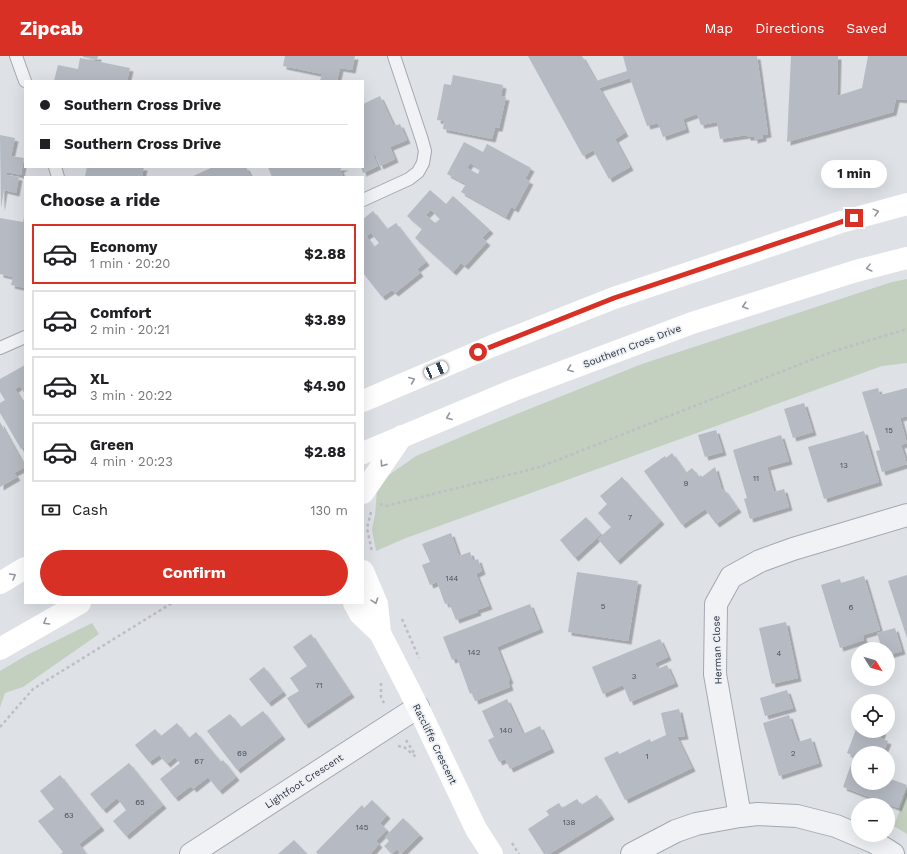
<!DOCTYPE html>
<html lang="en">
<head>
<meta charset="utf-8">
<style>
	body { margin:0; font-family:"Work Sans",sans-serif; background:#f6f6f6; color:#202124; height:100vh; display:flex; flex-direction:column; font-size:15px; white-space:nowrap }
	* { box-sizing:border-box; margin:0 }
	p { font-size:13px; color:#757577 }
	.icon { flex:none; width:22px; height:22px; fill:none; stroke:currentColor; stroke-width:2; stroke-linecap:round; stroke-linejoin:round }
	.map { position:relative; flex:1; overflow:hidden }
	.side { position:absolute; left:24px; top:120px; width:340px; height:428px; display:flex; flex-direction:column; background:#fff; border-radius:0px; box-shadow:0 4px 16px #0002 }
	.side>* { flex:none }
	.banner { position:absolute; left:24px; top:24px; width:340px; height:88px; border-radius:0px; box-shadow:0 4px 16px #0002; display:grid; align-content:center; height:88px; padding:0 16px; background:#fff }
	.needle { width:26px; rotate:127deg }
	.buttons { position:absolute; left:851px; top:586px; display:grid; gap:8px }
	.buttons a { display:grid; place-items:center; width:44px; height:44px; border-radius:50%; background:#fff; box-shadow:0 4px 16px #0002; font-size:20px }
	.end { position:absolute; width:18px; height:18px; margin:-9px; border:5px solid #d93025; background:#fff; box-shadow:0 0 0 2px #fff }
	.from { border-radius:50% }
	.bubble { position:absolute; height:28px; border-radius:14px; background:#fff; box-shadow:0 4px 16px #0002; font-size:13px; font-weight:700; line-height:28px; text-align:center }
	.car { position:absolute; width:12px; height:24px; margin:-12px -6px; border-radius:5px; box-shadow:0 0 3px 1px #0007; background:linear-gradient(#fff 24%,#345 0 40%,#fff 0 76%,#345 0 86%,#fff 0) }
	.banner b { display:flex; align-items:center; gap:14px; height:38px; font-size:15px }
	.banner b+b { border-top:1px solid #e0e0e0 }
	.banner i { width:10px; height:10px; background:#202124 }
	ul { padding:0; list-style:none }
	li { display:flex; align-items:center; gap:12px; height:60px; margin:0 8px 6px; padding:0 8px; border:2px solid #e0e0e0; border-radius:0px }
	li div { flex:1 }
	li b { display:block; font-size:15px }
	li em { font-style:normal; font-weight:700 }
	li.on { border-color:#d93025 }
	li>.icon { width:36px; height:36px; stroke-width:1.5 }
	h2 { padding:0 16px; font-size:18px; line-height:48px }
	.pay { display:flex; align-items:center; gap:10px; height:44px; padding:0 16px; font-size:15px }
	.pay p { margin-inline-start:auto }
	.button { display:flex; gap:8px; margin-top:auto; padding:8px 16px }
	.button a { flex:1; height:46px; border-radius:24px; background:#d93025; color:#fff; font-size:16px; font-weight:700; line-height:46px; text-align:center }
	header { display:flex; align-items:center; gap:24px; box-sizing:border-box; height:56px; padding:0 20px; background:#d93025; color:#fff }
	header strong { font-size:19px }
	nav { display:flex; gap:22px; margin-inline-start:auto; font-size:14px }
	.map>svg:first-child { display:block }
</style>
</head>
<body>
<header>
<strong>Zipcab</strong>
<nav><a>Map</a><a>Directions</a><a>Saved</a></nav>
</header>
<div class="map">
<svg width="907" height="798" viewBox="0 0 907 798">
	<defs>
		<filter id="shadow"><feDropShadow dx="3.5" dy="3.5" stdDeviation="0" flood-color="#0004"/></filter>
	</defs>
	<rect width="100%" height="100%" fill="#dee1e6"/>
	<g fill="#c3d0bf">
		<path d="M907,223V307L882,310L406,482L376,495L372,473L375,459L377,434L386,421L416,400L487,370L642,308L892,226Z"/>
		<path d="M92,567L99,578L23,631L5,637L0,651V615L27,599Z"/>
		<path d="M907,734V778L894,770Z"/>
	</g>
	<g fill="#b5bac3" fill-rule="evenodd" filter="url(#shadow)">
		<path d="M83,0H98L97,4L83,1Z"/>
		<path d="M285,0H355L352,14L340,12L337,25H320L322,18L283,10Z"/>
		<path d="M528,0H582L596,25L627,15L623,0H757L768,78L763,79V82L754,84V81H747V79L720,83L717,66L701,69L697,58L683,63L686,73L663,81L658,67L647,70L630,22L599,32L625,77L615,83L630,111L609,123L593,94L583,100Z"/>
		<path d="M791,0H838L837,40L862,32L868,0H907V44L896,43L893,56L787,86Z"/>
		<path d="M80,2L130,12L127,25H54L58,9L78,13Z"/>
		<path d="M453,19L503,29L501,40L506,41L499,72H495L492,83L443,73L444,65L437,64L444,28L451,29Z"/>
		<path d="M380,40L394,70L400,68L407,84L390,91L395,103L380,110L375,98L373,99L378,110L363,117L361,111H363V48Z"/>
		<path d="M0,79L15,82L11,100L24,102L21,119L7,116V119L19,121L16,137L4,134L1,152Z"/>
		<path d="M464,86L483,96L487,88L531,112L525,123L530,125L515,153L511,151L506,161L461,136L466,128L447,118ZM470,107L480,113L478,118L467,112Z"/>
		<path d="M87,111H144L142,120L137,119V121H88L85,120Z"/>
		<path d="M213,111H246L251,121H191Z"/>
		<path d="M268,111H345L340,113L343,120L342,121H272Z"/>
		<path d="M430,134L446,148L453,140L490,174L482,182L487,186L465,210L461,207L453,216L415,182L422,173L407,160ZM431,154L440,163L435,167L426,159Z"/>
		<path d="M373,155L387,173L396,167L426,206L417,213L420,217L395,237L392,234L382,241L363,217V163ZM371,177L379,187L374,191L366,180Z"/>
		<path d="M24,161H25V232L11,229L13,221L0,218V162L23,166Z"/>
		<path d="M25,309V338L20,330L15,333L22,345L25,343V391L21,393L0,357V347L5,344L0,336V323Z"/>
		<path d="M878,332L880,339L907,332V360L900,362L907,387L901,389L907,408L882,416L876,395L880,394L862,336Z"/>
		<path d="M804,347L813,376L793,382L784,353Z"/>
		<path d="M0,366L25,411L14,417L17,421L0,431Z"/>
		<path d="M716,374L723,396L705,401L698,379Z"/>
		<path d="M864,375L879,426L824,443L808,391Z"/>
		<path d="M781,379L789,405L767,411L774,436L784,433L789,451L750,463L744,443L747,442L733,394Z"/>
		<path d="M672,397L686,417L692,412L699,421L701,419L702,421L715,411L722,434L724,433L738,453L716,468L705,453L682,469L644,415L665,400L666,402Z"/>
		<path d="M622,421L661,465L617,505L598,483L611,471L598,457L607,448L600,440Z"/>
		<path d="M586,461L601,478L575,502L560,484Z"/>
		<path d="M451,477L459,500L470,496L473,505L478,503L482,515L476,518L489,550L477,554L478,556L456,564L449,547L445,548L437,526L430,529L422,509L430,506L422,488Z"/>
		<path d="M577,516L638,525L628,585L568,576Z"/>
		<path d="M907,519V582L888,525Z"/>
		<path d="M864,520L880,574L863,579L864,584L840,592L821,529L840,523L841,527Z"/>
		<path d="M530,548L540,573L497,591L510,624L508,625L510,631L475,645L472,637L470,638L457,602L452,604L443,581Z"/>
		<path d="M786,566L798,622L772,628L759,572Z"/>
		<path d="M895,572L902,595L888,599V593H882L877,577Z"/>
		<path d="M311,578L351,638L305,669L287,642L299,635L290,622L307,610L293,591Z"/>
		<path d="M660,583L668,601L655,607L658,613L667,609L675,627L630,646L623,629L603,638L592,611Z"/>
		<path d="M264,611L283,636L268,647L249,623Z"/>
		<path d="M787,634L793,652L765,660L760,642Z"/>
		<path d="M507,643L523,678L540,670L551,693L510,713L505,703L499,706L488,684L494,681L482,655Z"/>
		<path d="M679,653L685,680L677,681L692,712L625,744L604,702L618,695L619,698L650,683L651,686L666,679L661,657Z"/>
		<path d="M263,655L282,680L237,714L207,675L230,658L241,671Z"/>
		<path d="M789,659L798,686L811,682L819,707L779,720L763,667Z"/>
		<path d="M177,667L189,682L196,676L221,706L223,704L236,721L219,735L208,721L193,733L191,730L175,742L160,723L180,707L175,701L167,708L159,699L149,706L135,689L155,673L161,680Z"/>
		<path d="M858,668V675H883L880,682L888,685L883,697H858V727H888V722L907,729L898,752L843,731L854,700L847,697Z"/>
		<path d="M129,707L163,749L126,780L113,765L126,754L117,742L103,754L90,738Z"/>
		<path d="M60,719L101,771L79,788L86,798H60L63,796L38,765L54,753L40,735Z"/>
		<path d="M597,739L611,760L549,798H544L528,773L549,759L546,755L559,747L562,752L577,743L581,749Z"/>
		<path d="M372,744L387,759L380,767L387,774L376,785L379,788L370,798H318L316,796L362,749L364,752Z"/>
		<path d="M403,762L420,779L401,798L397,793L392,798L384,790L389,785L385,781Z"/>
		<path d="M294,784L307,798H278Z"/>
	</g>
	<g fill="none" stroke-linecap="round" stroke-linejoin="round">
		<defs>
			<g id="lane">
				<path d="M16,0L25,25"/>
				<path d="M55,111L58,121"/>
				<path d="M363,144L409,123L418,116L423,107L425,95L422,84L394,0"/>
				<path d="M0,292L25,281"/>
			</g>
			<g id="street">
				<path d="M740,760L715,618L716,548L731,521L760,505L793,493L907,459"/>
				<path d="M191,798L418,651"/>
				<path d="M632,798L676,775L696,768L740,760L758,758L797,760L836,770L874,786L893,798"/>
			</g>
		</defs>
		<use href="#lane" stroke="#a4a8b0" stroke-width="14"/>
		<use href="#street" stroke="#a4a8b0" stroke-width="24"/>
		<g stroke="#bcbfc5" stroke-width="2.5" stroke-dasharray="3 3" stroke-linecap="butt">
			<path d="M380,448L386,450L540,411L831,296L907,273"/>
			<path d="M371,456L367,472L372,496"/>
			<path d="M402,563L419,602"/>
			<path d="M381,627V641L384,647"/>
			<path d="M0,671L33,633L172,547"/>
			<path d="M406,684L414,697"/>
			<path d="M398,690L404,691L416,701"/>
			<path d="M512,787L519,798"/>
		</g>
		<use href="#lane" stroke="#f0f2f5" stroke-width="12"/>
		<use href="#street" stroke="#f0f2f5" stroke-width="22"/>
		<g stroke="#fff" stroke-width="22">
			<path d="M363,345L492,290L614,242L841,166L907,148"/>
			<path d="M363,397L514,334L692,267L856,215L907,202"/>
			<path d="M363,437L402,380"/>
			<path d="M363,515L377,548L380,577"/>
			<path d="M0,527L25,512"/>
			<path d="M354,547L360,558L380,577L418,651L476,773L492,798"/>
			<path d="M0,593L80,547"/>
		</g>
	</g>
	<defs><path id="oneway-chevron" d="M-2-3.5L2.5 0L-2 3.5" fill="none" stroke-width="1.6" stroke-linecap="round" stroke-linejoin="round"/></defs>
	<g stroke="#94979e">
		<use href="#oneway-chevron" transform="translate(876 156) rotate(-15)"/>
		<use href="#oneway-chevron" transform="translate(869 212) rotate(166)"/>
		<use href="#oneway-chevron" transform="translate(745 250) rotate(162)"/>
		<use href="#oneway-chevron" transform="translate(570 313) rotate(159)"/>
		<use href="#oneway-chevron" transform="translate(412 324) rotate(-23)"/>
		<use href="#oneway-chevron" transform="translate(449 361) rotate(158)"/>
		<use href="#oneway-chevron" transform="translate(383 408) rotate(125)"/>
		<use href="#oneway-chevron" transform="translate(13 520) rotate(-30)"/>
		<use href="#oneway-chevron" transform="translate(375 545) rotate(72)"/>
		<use href="#oneway-chevron" transform="translate(46 566) rotate(150)"/>
	</g>
	<g fill="none" stroke-linecap="round" stroke-linejoin="round">
		<path stroke="#d93025" stroke-width="5" d="M478,296L614,242L841,166L854,162"/>
	</g>
	<g text-anchor="middle" dominant-baseline="central" stroke-width="3.5" stroke-linejoin="round" paint-order="stroke">
		<g font-size="8" fill="#4b525e">
			<text x="889" y="374">15</text>
			<text x="844" y="409">13</text>
			<text x="756" y="422">11</text>
			<text x="686" y="427">9</text>
			<text x="630" y="461">7</text>
			<text x="452" y="522">144</text>
			<text x="603" y="550">5</text>
			<text x="851" y="551">6</text>
			<text x="474" y="596">142</text>
			<text x="779" y="597">4</text>
			<text x="634" y="620">3</text>
			<text x="319" y="629">71</text>
			<text x="506" y="674">140</text>
			<text x="242" y="697">69</text>
			<text x="793" y="697">2</text>
			<text x="647" y="700">1</text>
			<text x="199" y="705">67</text>
			<text x="140" y="746">65</text>
			<text x="69" y="759">63</text>
			<text x="569" y="766">138</text>
			<text x="362" y="771">145</text>
		</g>
		<g font-size="10" fill="#282f3c" stroke="#edf0f4">
			<text transform="translate(632 290) rotate(-21)">Southern Cross Drive</text>
			<text transform="translate(717 594) rotate(-92)">Herman Close</text>
			<text transform="translate(435 688) rotate(64)">Ratcliffe Crescent</text>
			<text transform="translate(304 725) rotate(-33)">Lightfoot Crescent</text>
		</g>
	</g>
</svg>
<div class="buttons">
<a><svg class="needle" viewBox="-14 -14 28 28"><path d="M0-13l5 13h-10z" fill="#e53935"/><path d="M0 13l5-13h-10z" fill="#757577"/></svg></a>
<a><svg class="icon" aria-label="locate" viewBox="0 0 24 24"><circle cx="12" cy="12" r="6"/><path d="M12 2v4M12 18v4M2 12h4M18 12h4"/></svg></a>
<a>+</a>
<a>−</a>
</div>
<i class="end from" style="left:478px;top:296px"></i>
<i class="end" style="left:854px;top:162px"></i>
<div class="bubble" style="left:821px;top:104px;width:66px">1 min</div>
<i class="car" style="left:436px;top:314px;rotate:67deg"></i>
<div class="banner">
<b><i class="from"></i>Southern Cross Drive</b>
<b><i></i>Southern Cross Drive</b>
</div>
<section class="side">
<h2>Choose a ride</h2>
<ul>
<li class="on"><svg class="icon" aria-label="car" viewBox="0 0 24 24"><path d="M5 17H2v-5l4-1 3-4h7l3 4 3 1v5h-3M9 17h6M6 11h13"/><circle cx="7" cy="17" r="2"/><circle cx="17" cy="17" r="2"/></svg><div><b>Economy</b><p>1 min · 20:20</p></div><em>$2.88</em></li>
<li><svg class="icon" aria-label="car" viewBox="0 0 24 24"><path d="M5 17H2v-5l4-1 3-4h7l3 4 3 1v5h-3M9 17h6M6 11h13"/><circle cx="7" cy="17" r="2"/><circle cx="17" cy="17" r="2"/></svg><div><b>Comfort</b><p>2 min · 20:21</p></div><em>$3.89</em></li>
<li><svg class="icon" aria-label="car" viewBox="0 0 24 24"><path d="M5 17H2v-5l4-1 3-4h7l3 4 3 1v5h-3M9 17h6M6 11h13"/><circle cx="7" cy="17" r="2"/><circle cx="17" cy="17" r="2"/></svg><div><b>XL</b><p>3 min · 20:22</p></div><em>$4.90</em></li>
<li><svg class="icon" aria-label="car" viewBox="0 0 24 24"><path d="M5 17H2v-5l4-1 3-4h7l3 4 3 1v5h-3M9 17h6M6 11h13"/><circle cx="7" cy="17" r="2"/><circle cx="17" cy="17" r="2"/></svg><div><b>Green</b><p>4 min · 20:23</p></div><em>$2.88</em></li>
</ul>
<div class="pay"><svg class="icon" aria-label="cash" viewBox="0 0 24 24"><path d="M3 7h18v10H3z"/><circle cx="12" cy="12" r="2"/></svg>Cash<p>130 m</p></div>
<div class="button"><a>Confirm</a></div>
</section>
</div>
</body>
</html>
